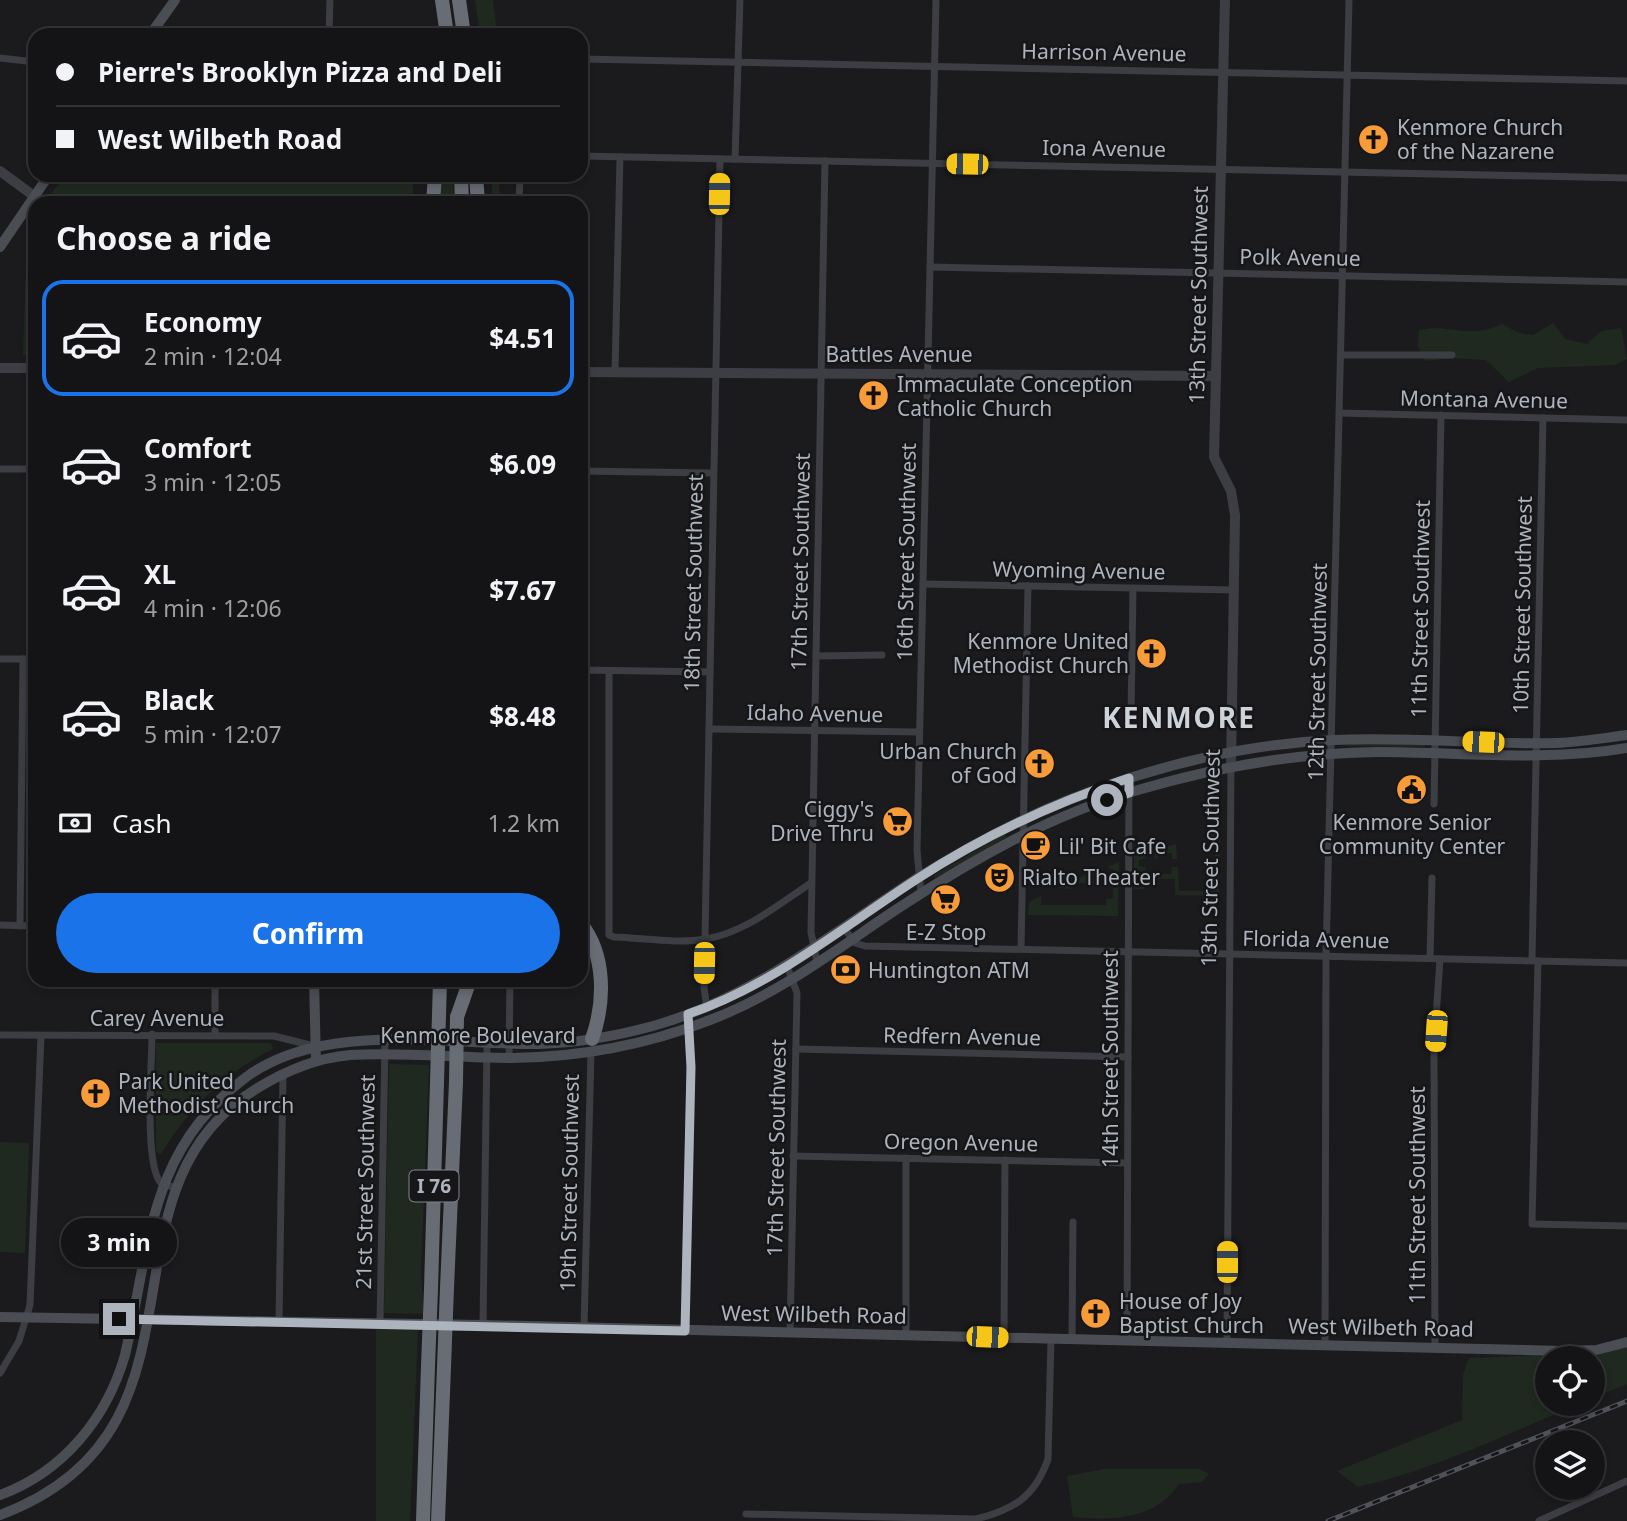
<!DOCTYPE html>
<html lang="en">
<head>
<meta charset="utf-8">
<style>
	body { margin:0; font-family:"Noto Sans",sans-serif; background:#212123; color:#f1f3f6; height:100vh; display:flex; flex-direction:column; font-size:26px; white-space:nowrap }
	* { box-sizing:border-box; margin:0 }
	p { font-size:23px; color:#9d9ea1 }
	.icon { flex:none; width:38px; height:38px; fill:none; stroke:currentColor; stroke-width:2; stroke-linecap:round; stroke-linejoin:round }
	.map { position:relative; flex:1; overflow:hidden }
	.side { position:absolute; left:28px; top:196px; width:560px; height:791px; display:flex; flex-direction:column; background:#141416; border-radius:21px; box-shadow:0 4px 10px #0003,0 0 0 2px #333335 }
	.side>* { flex:none }
	.guide { position:absolute; left:28px; top:28px; width:560px; height:154px; border-radius:21px; box-shadow:0 4px 10px #0003,0 0 0 2px #333335; display:grid; align-content:center; height:154px; padding:0 28px; background:#141416 }
	.fabs { position:absolute; left:1535px; top:1346px; display:grid; gap:14px }
	.fabs a { display:grid; place-items:center; width:70px; height:70px; border-radius:50%; background:#141416; box-shadow:0 4px 10px #0003,0 0 0 2px #333335; font-size:35px }
	.end { position:absolute; width:32px; height:32px; margin:-16px; border:9px solid #adb4bd; background:#111; box-shadow:0 0 0 4px #111 }
	.from { border-radius:50% }
	.bubble { position:absolute; height:49px; border-radius:24px; background:#141416; box-shadow:0 4px 10px #0003,0 0 0 2px #333335; font-size:23px; font-weight:700; line-height:49px; text-align:center }
	.car { position:absolute; width:21px; height:42px; margin:-21px -10px; border-radius:9px; box-shadow:0 0 5px 2px #0007; background:linear-gradient(#f5c518 24%,#345 0 40%,#f5c518 0 76%,#345 0 86%,#f5c518 0) }
	.guide b { display:flex; align-items:center; gap:24px; height:66px; font-size:26px }
	.guide b+b { border-top:2px solid #333335 }
	.guide i { width:18px; height:18px; background:#f1f3f6 }
	ul { padding:0; list-style:none }
	li { display:flex; align-items:center; gap:21px; height:116px; margin:0 14px 10px; padding:0 14px; border:4px solid transparent; border-radius:21px }
	li div { flex:1 }
	li b { display:block; font-size:26px }
	li em { font-style:normal; font-weight:700 }
	li.current { border-color:#1a73e8 }
	li>.icon { width:63px; height:63px; stroke-width:1.5 }
	h2 { padding:0 28px; font-size:32px; line-height:84px }
	.pay { display:flex; align-items:center; gap:18px; height:77px; padding:0 28px; font-size:26px }
	.pay p { margin-inline-start:auto }
	.button { display:flex; gap:14px; margin-top:auto; padding:14px 28px }
	.button a { flex:1; height:80px; border-radius:42px; background:#1a73e8; color:#fff; font-size:28px; font-weight:700; line-height:80px; text-align:center }
	.map>svg:first-child { display:block }
</style>
</head>
<body>
<div class="map">
<svg width="1627" height="1521" viewBox="0 0 1627 1521">
	<rect width="100%" height="100%" fill="#1b1b1d"/>
	<g fill="#202920">
		<path d="M475,0H493L497,35H480Z"/>
		<path d="M65,175H413V203H44Z"/>
		<path d="M439,175H453L454,203H436Z"/>
		<path d="M491,175H501L499,189L504,203H493Z"/>
		<path d="M35,215V356L23,355L27,225Z"/>
		<path d="M1553,323L1565,339L1587,344L1601,331L1621,328L1627,359L1615,365L1538,368L1509,382L1486,360L1454,358L1425,361L1418,346L1419,330C1451,323 1467,340 1502,324L1519,333L1533,335Z"/>
		<path d="M1351,744H1425V747L1343,746Z"/>
		<path d="M1220,832L1219,896L1175,895V879L1144,878V889H1134V856L1144,853L1146,858L1139,860V866L1145,867L1147,874H1171L1172,867H1178L1179,891H1207L1208,885L1215,884V838L1208,835Z"/>
		<path d="M1005,834L1006,837L935,878L934,875Z"/>
		<path d="M1176,844L1177,859H1172V853H1158L1157,859L1154,858L1155,850Z"/>
		<path d="M1119,862L1118,916L1028,915L1029,902L1041,896V905H1106V899L1113,898L1114,870L1107,867Z"/>
		<path d="M1096,870L1099,873L1093,875L1092,881L1097,882V890L1095,883H1074L1073,889L1059,888Z"/>
		<path d="M156,1043H271L273,1049C223,1074 190,1107 161,1154L156,1152Z"/>
		<path d="M389,1064L429,1065L421,1274L424,1314L384,1313Z"/>
		<path d="M0,1142L29,1143L25,1253L0,1252Z"/>
		<path d="M376,1329L418,1330L410,1521H376Z"/>
		<path d="M1627,1347V1384L1593,1398L1592,1358H1547V1404H1580C1508,1433 1434,1470 1358,1487L1337,1471L1462,1420L1463,1375L1469,1358L1568,1354Z"/>
		<path d="M1104,1469H1199L1209,1474L1202,1482L1179,1484C1157,1519 1112,1521 1073,1517L1067,1476Z"/>
	</g>
	<g fill="none" stroke-linecap="round" stroke-linejoin="round">
		<g stroke="#3c3e43" stroke-width="7">
			<path d="M329,35L330,0"/>
			<path d="M0,58L35,62"/>
			<path d="M581,59L1627,81"/>
			<path d="M581,156L1627,178"/>
			<path d="M735,159L740,0"/>
			<path d="M519,203L520,175"/>
			<path d="M930,267L1627,282"/>
			<path d="M1341,355H1452"/>
			<path d="M615,372L620,157"/>
			<path d="M1340,413L1627,420"/>
			<path d="M0,469H35"/>
			<path d="M581,471L712,473"/>
			<path d="M923,584L1235,590"/>
			<path d="M816,656L882,655"/>
			<path d="M0,659H35"/>
			<path d="M581,670L710,672"/>
			<path d="M609,671V935L614,937C643,938 678,944 706,939C746,932 779,904 811,883"/>
			<path d="M1131,715L1133,589"/>
			<path d="M709,729L919,732"/>
			<path d="M1434,804L1441,415"/>
			<path d="M921,894L917,850L936,0"/>
			<path d="M0,925L35,926"/>
			<path d="M20,926L23,659"/>
			<path d="M844,928L855,943L865,946L1627,963"/>
			<path d="M1021,949L1028,586"/>
			<path d="M1430,958L1432,878"/>
			<path d="M1532,960L1543,418"/>
			<path d="M1538,961L1532,1224L1627,1226"/>
			<path d="M817,962L811,932L825,161"/>
			<path d="M787,966L797,993L790,1333"/>
			<path d="M707,1008L704,988L720,159"/>
			<path d="M152,1034C152,1065 144,1160 160,1182C163,1186 169,1186 175,1187"/>
			<path d="M0,1035L274,1036L314,1046"/>
			<path d="M215,1035V980"/>
			<path d="M796,1049L1128,1057"/>
			<path d="M509,1058L510,980"/>
			<path d="M793,1156L1127,1163"/>
			<path d="M279,1321L283,1074"/>
			<path d="M380,1324L385,1042"/>
			<path d="M483,1325L487,1044"/>
			<path d="M584,1328L591,1053"/>
			<path d="M685,1330L690,1067L688,1014"/>
			<path d="M906,1335V1158"/>
			<path d="M1004,1337L1005,1160"/>
			<path d="M1072,1339L1073,1222"/>
			<path d="M1127,1340L1129,778"/>
			<path d="M1227,1343L1231,766"/>
			<path d="M1325,1345L1326,956L1349,0"/>
			<path d="M1435,1348L1434,1047L1440,959"/>
			<path d="M0,1373L19,1341L30,1305L41,1036"/>
			<path d="M746,1514L976,1519C1013,1510 1035,1497 1048,1459L1051,1339"/>
			<path d="M1539,1521L1627,1481"/>
		</g>
		<g stroke="#3c3e43" stroke-width="10">
			<path d="M1225,0L1214,457L1231,491L1235,515L1231,766"/>
			<path d="M0,171L34,196"/>
			<path d="M0,368H35"/>
			<path d="M581,372L1216,376"/>
		</g>
		<g stroke="#4a4d53" stroke-width="10">
			<path d="M150,35L175,0"/>
			<path d="M0,247L49,175"/>
			<path d="M314,980L316,1061"/>
			<path d="M0,1317L483,1325L1563,1351L1596,1350L1627,1342"/>
			<path d="M0,1495C63,1472 107,1418 125,1355C150,1247 148,1150 245,1078C321,1020 449,1045 539,1044C578,1043 616,1036 653,1026C753,998 831,934 916,879C964,849 1014,822 1066,801C1151,767 1242,744 1334,740C1408,736 1482,745 1556,743C1580,742 1604,738 1627,735"/>
			<path d="M0,1515C227,1431 87,1193 256,1089C285,1071 316,1058 350,1055C404,1052 458,1058 512,1058C581,1057 646,1045 710,1020C774,996 829,955 885,917C963,865 1046,816 1138,790C1216,767 1295,753 1377,752C1460,752 1545,762 1627,748"/>
		</g>
		<g stroke="#686c74" stroke-width="14">
			<path d="M442,0L447,35"/>
			<path d="M459,0L464,35"/>
			<path d="M461,175L462,203"/>
			<path d="M476,175L478,203"/>
			<path d="M433,203L435,175"/>
			<path d="M581,924C606,955 605,1003 592,1039"/>
			<path d="M439,1015L440,980"/>
			<path d="M457,1017L470,980"/>
			<path d="M447,1288L456,1082"/>
			<path d="M431,1289L437,1082"/>
			<path d="M423,1521L428,1366"/>
			<path d="M438,1521L444,1367"/>
		</g>
		<defs>
			<path id="rail" d="M1328,1521L1627,1401"/>
		</defs>
		<use href="#rail" stroke="#4f5258" stroke-width="5"/>
		<use href="#rail" stroke="#161618" stroke-width="2.5" stroke-dasharray="8" stroke-linecap="butt"/>
		<g stroke="#686c74" stroke-width="14">
			<path d="M437,1082L439,1015"/>
			<path d="M456,1082L457,1017"/>
			<path d="M428,1366L431,1289"/>
			<path d="M444,1367L447,1288"/>
		</g>
	</g>
	<g fill="none" stroke-linecap="round" stroke-linejoin="round">
		<path stroke="#adb4bd" stroke-width="9" d="M119,1319L685,1331L691,1067L688,1014C772,986 843,927 917,879C983,836 1054,803 1129,778V793L1107,800"/>
	</g>
	<defs>
		<symbol id="church-disc" viewBox="-11 -11 22 22"><circle r="9.5" fill="#f79c39" stroke="#161618"/><path d="M-1.2-6h2.4v3.5h3.3v2.4h-3.3V6h-2.4V-.1h-3.3v-2.4h3.3Z" fill="#111"/></symbol>
		<symbol id="civic-disc" viewBox="-11 -11 22 22"><circle r="9.5" fill="#f79c39" stroke="#161618"/><path d="M-.6-6.5H3V-4.5H.6V-3L4-1V1h2V6H-6V1h2V-1L-.6-3ZM-1.2 2.5V6h2.4V2.5Z" fill="#111"/></symbol>
		<symbol id="supermarket-disc" viewBox="-11 -11 22 22"><circle r="9.5" fill="#f79c39" stroke="#161618"/><path d="M-6-5.5h2.5l.6 2H6L4.5 2H-2.5L-4.4-4H-6ZM-1.5 3.2a1.3 1.3 0 1 0 .1 0ZM3 3.2a1.3 1.3 0 1 0 .1 0Z" fill="#111"/></symbol>
		<symbol id="cafe-disc" viewBox="-11 -11 22 22"><circle r="9.5" fill="#f79c39" stroke="#161618"/><path d="M-5.5-4.5H6V0H3Q3 3.5 0 3.5H-2.5Q-5.5 3.5-5.5 0ZM3-3.2v2h1.7v-2ZM-6 4.5H4V6H-6Z" fill="#111"/></symbol>
		<symbol id="theatre-disc" viewBox="-11 -11 22 22"><circle r="9.5" fill="#f79c39" stroke="#161618"/><path d="M-5-5.5Q0-4 5-5.5V0Q5 5 0 6Q-5 5-5 0ZM-3.3-2.5H-1v1.5H-3.3ZM1-2.5H3.3v1.5H1ZM-2.8 1Q0 5.5 2.8 1Z" fill="#111"/></symbol>
		<symbol id="bank-disc" viewBox="-11 -11 22 22"><circle r="9.5" fill="#f79c39" stroke="#161618"/><path d="M-6-4H6V4H-6ZM0-2.3a2.3 2.3 0 1 0 0 4.6a2.3 2.3 0 1 0 0-4.6Z" fill="#111"/></symbol>
	</defs>
	<g fill-rule="evenodd">
		<use href="#church-disc" x="1356" y="122" width="35" height="35"/>
		<use href="#church-disc" x="856" y="378" width="35" height="35"/>
		<use href="#church-disc" x="1134" y="636" width="35" height="35"/>
		<use href="#church-disc" x="1022" y="746" width="35" height="35"/>
		<use href="#civic-disc" x="1394" y="772" width="35" height="35"/>
		<use href="#supermarket-disc" x="880" y="804" width="35" height="35"/>
		<use href="#cafe-disc" x="1018" y="828" width="35" height="35"/>
		<use href="#theatre-disc" x="982" y="860" width="35" height="35"/>
		<use href="#supermarket-disc" x="928" y="882" width="35" height="35"/>
		<use href="#bank-disc" x="828" y="952" width="35" height="35"/>
		<use href="#church-disc" x="78" y="1076" width="35" height="35"/>
		<use href="#church-disc" x="1078" y="1296" width="35" height="35"/>
	</g>
	<g text-anchor="middle" dominant-baseline="central" stroke-width="5" stroke-linejoin="round" paint-order="stroke">
		<rect fill="#161618" stroke="#80858c" stroke-width="2" x="409.5" y="1170.5" width="49" height="31" rx="5"/>
		<g font-size="19" font-weight="bold" fill="#adb4bd">
			<text x="434" y="1186">I 76</text>
		</g>
		<g font-size="21" fill="#adb4bd" stroke="#161618">
			<text transform="translate(1104 52) rotate(1)">Harrison Avenue</text>
			<text transform="translate(1104 148) rotate(1)">Iona Avenue</text>
			<text transform="translate(1300 257) rotate(1)">Polk Avenue</text>
			<text transform="translate(1198 295) rotate(-89)">13th Street Southwest</text>
			<text x="899" y="354">Battles Avenue</text>
			<text transform="translate(1484 399) rotate(1)">Montana Avenue</text>
			<text transform="translate(906 552) rotate(-89)">16th Street Southwest</text>
			<text transform="translate(800 562) rotate(-89)">17th Street Southwest</text>
			<text transform="translate(1079 570) rotate(1)">Wyoming Avenue</text>
			<text transform="translate(693 583) rotate(-89)">18th Street Southwest</text>
			<text transform="translate(1522 605) rotate(-89)">10th Street Southwest</text>
			<text transform="translate(1420 609) rotate(-89)">11th Street Southwest</text>
			<text transform="translate(1317 672) rotate(-89)">12th Street Southwest</text>
			<text transform="translate(815 713) rotate(1)">Idaho Avenue</text>
			<text transform="translate(1210 858) rotate(-89)">13th Street Southwest</text>
			<text transform="translate(1316 939) rotate(1)">Florida Avenue</text>
			<text x="157" y="1018">Carey Avenue</text>
			<text x="478" y="1035">Kenmore Boulevard</text>
			<text transform="translate(962 1036) rotate(1)">Redfern Avenue</text>
			<text transform="translate(1110 1059) rotate(-90)">14th Street Southwest</text>
			<text transform="translate(961 1142) rotate(1)">Oregon Avenue</text>
			<text transform="translate(776 1148) rotate(-89)">17th Street Southwest</text>
			<text transform="translate(365 1182) rotate(-89)">21st Street Southwest</text>
			<text transform="translate(569 1183) rotate(-89)">19th Street Southwest</text>
			<text transform="translate(1417 1195) rotate(-90)">11th Street Southwest</text>
			<text transform="translate(814 1314) rotate(1)">West Wilbeth Road</text>
			<text transform="translate(1381 1327) rotate(1)">West Wilbeth Road</text>
		</g>
		<g font-size="21" fill="#adb4bd" stroke="#161618" text-anchor="start">
			<text x="1397" y="127">Kenmore Church<tspan x="1397" dy="24">of the Nazarene</tspan></text>
			<text x="897" y="384">Immaculate Conception<tspan x="897" dy="24">Catholic Church</tspan></text>
			<text x="1129" y="641" text-anchor="end">Kenmore United<tspan x="1129" dy="24">Methodist Church</tspan></text>
			<text x="1017" y="751" text-anchor="end">Urban Church<tspan x="1017" dy="24">of God</tspan></text>
			<text x="874" y="809" text-anchor="end">Ciggy's<tspan x="874" dy="24">Drive Thru</tspan></text>
			<text x="1412" y="822" text-anchor="middle">Kenmore Senior<tspan x="1412" dy="24">Community Center</tspan></text>
			<text x="1058" y="846">Lil' Bit Cafe</text>
			<text x="1022" y="877">Rialto Theater</text>
			<text x="946" y="932" text-anchor="middle">E-Z Stop</text>
			<text x="868" y="970">Huntington ATM</text>
			<text x="118" y="1081">Park United<tspan x="118" dy="24">Methodist Church</tspan></text>
			<text x="1119" y="1301">House of Joy<tspan x="1119" dy="24">Baptist Church</tspan></text>
		</g>
		<g font-size="28" font-weight="bold" letter-spacing="2" fill="#ced3d9" stroke="#161618">
			<text x="1179" y="717">KENMORE</text>
		</g>
	</g>
</svg>
<div class="fabs">
<a><svg class="icon" aria-label="locate" viewBox="0 0 24 24"><circle cx="12" cy="12" r="6"/><path d="M12 2v4M12 18v4M2 12h4M18 12h4"/></svg></a>
<a><svg class="icon" aria-label="layers" viewBox="0 0 24 24"><path d="M12 4l9 5-9 5-9-5zM3 14l9 5 9-5"/></svg></a>
</div>
<i class="end from" style="left:1107px;top:800px"></i>
<i class="end" style="left:119px;top:1319px"></i>
<div class="bubble" style="left:61px;top:1218px;width:116px">3 min</div>
<i class="car" style="left:967px;top:164px;rotate:271deg"></i>
<i class="car" style="left:719px;top:194px;rotate:1deg"></i>
<i class="car" style="left:1483px;top:742px;rotate:272deg"></i>
<i class="car" style="left:704px;top:963px;rotate:181deg"></i>
<i class="car" style="left:1436px;top:1031px;rotate:184deg"></i>
<i class="car" style="left:1227px;top:1262px;rotate:0deg"></i>
<i class="car" style="left:987px;top:1337px;rotate:92deg"></i>
<div class="guide">
<b><i class="from"></i>Pierre's Brooklyn Pizza and Deli</b>
<b><i></i>West Wilbeth Road</b>
</div>
<section class="side">
<h2>Choose a ride</h2>
<ul>
<li class="current"><svg class="icon" aria-label="car" viewBox="0 0 24 24"><path d="M5 17H2v-5l4-1 3-4h7l3 4 3 1v5h-3M9 17h6M6 11h13"/><circle cx="7" cy="17" r="2"/><circle cx="17" cy="17" r="2"/></svg><div><b>Economy</b><p>2 min · 12:04</p></div><em>$4.51</em></li>
<li><svg class="icon" aria-label="car" viewBox="0 0 24 24"><path d="M5 17H2v-5l4-1 3-4h7l3 4 3 1v5h-3M9 17h6M6 11h13"/><circle cx="7" cy="17" r="2"/><circle cx="17" cy="17" r="2"/></svg><div><b>Comfort</b><p>3 min · 12:05</p></div><em>$6.09</em></li>
<li><svg class="icon" aria-label="car" viewBox="0 0 24 24"><path d="M5 17H2v-5l4-1 3-4h7l3 4 3 1v5h-3M9 17h6M6 11h13"/><circle cx="7" cy="17" r="2"/><circle cx="17" cy="17" r="2"/></svg><div><b>XL</b><p>4 min · 12:06</p></div><em>$7.67</em></li>
<li><svg class="icon" aria-label="car" viewBox="0 0 24 24"><path d="M5 17H2v-5l4-1 3-4h7l3 4 3 1v5h-3M9 17h6M6 11h13"/><circle cx="7" cy="17" r="2"/><circle cx="17" cy="17" r="2"/></svg><div><b>Black</b><p>5 min · 12:07</p></div><em>$8.48</em></li>
</ul>
<div class="pay"><svg class="icon" aria-label="cash" viewBox="0 0 24 24"><path d="M3 7h18v10H3z"/><circle cx="12" cy="12" r="2"/></svg>Cash<p>1.2 km</p></div>
<div class="button"><a>Confirm</a></div>
</section>
</div>
</body>
</html>
